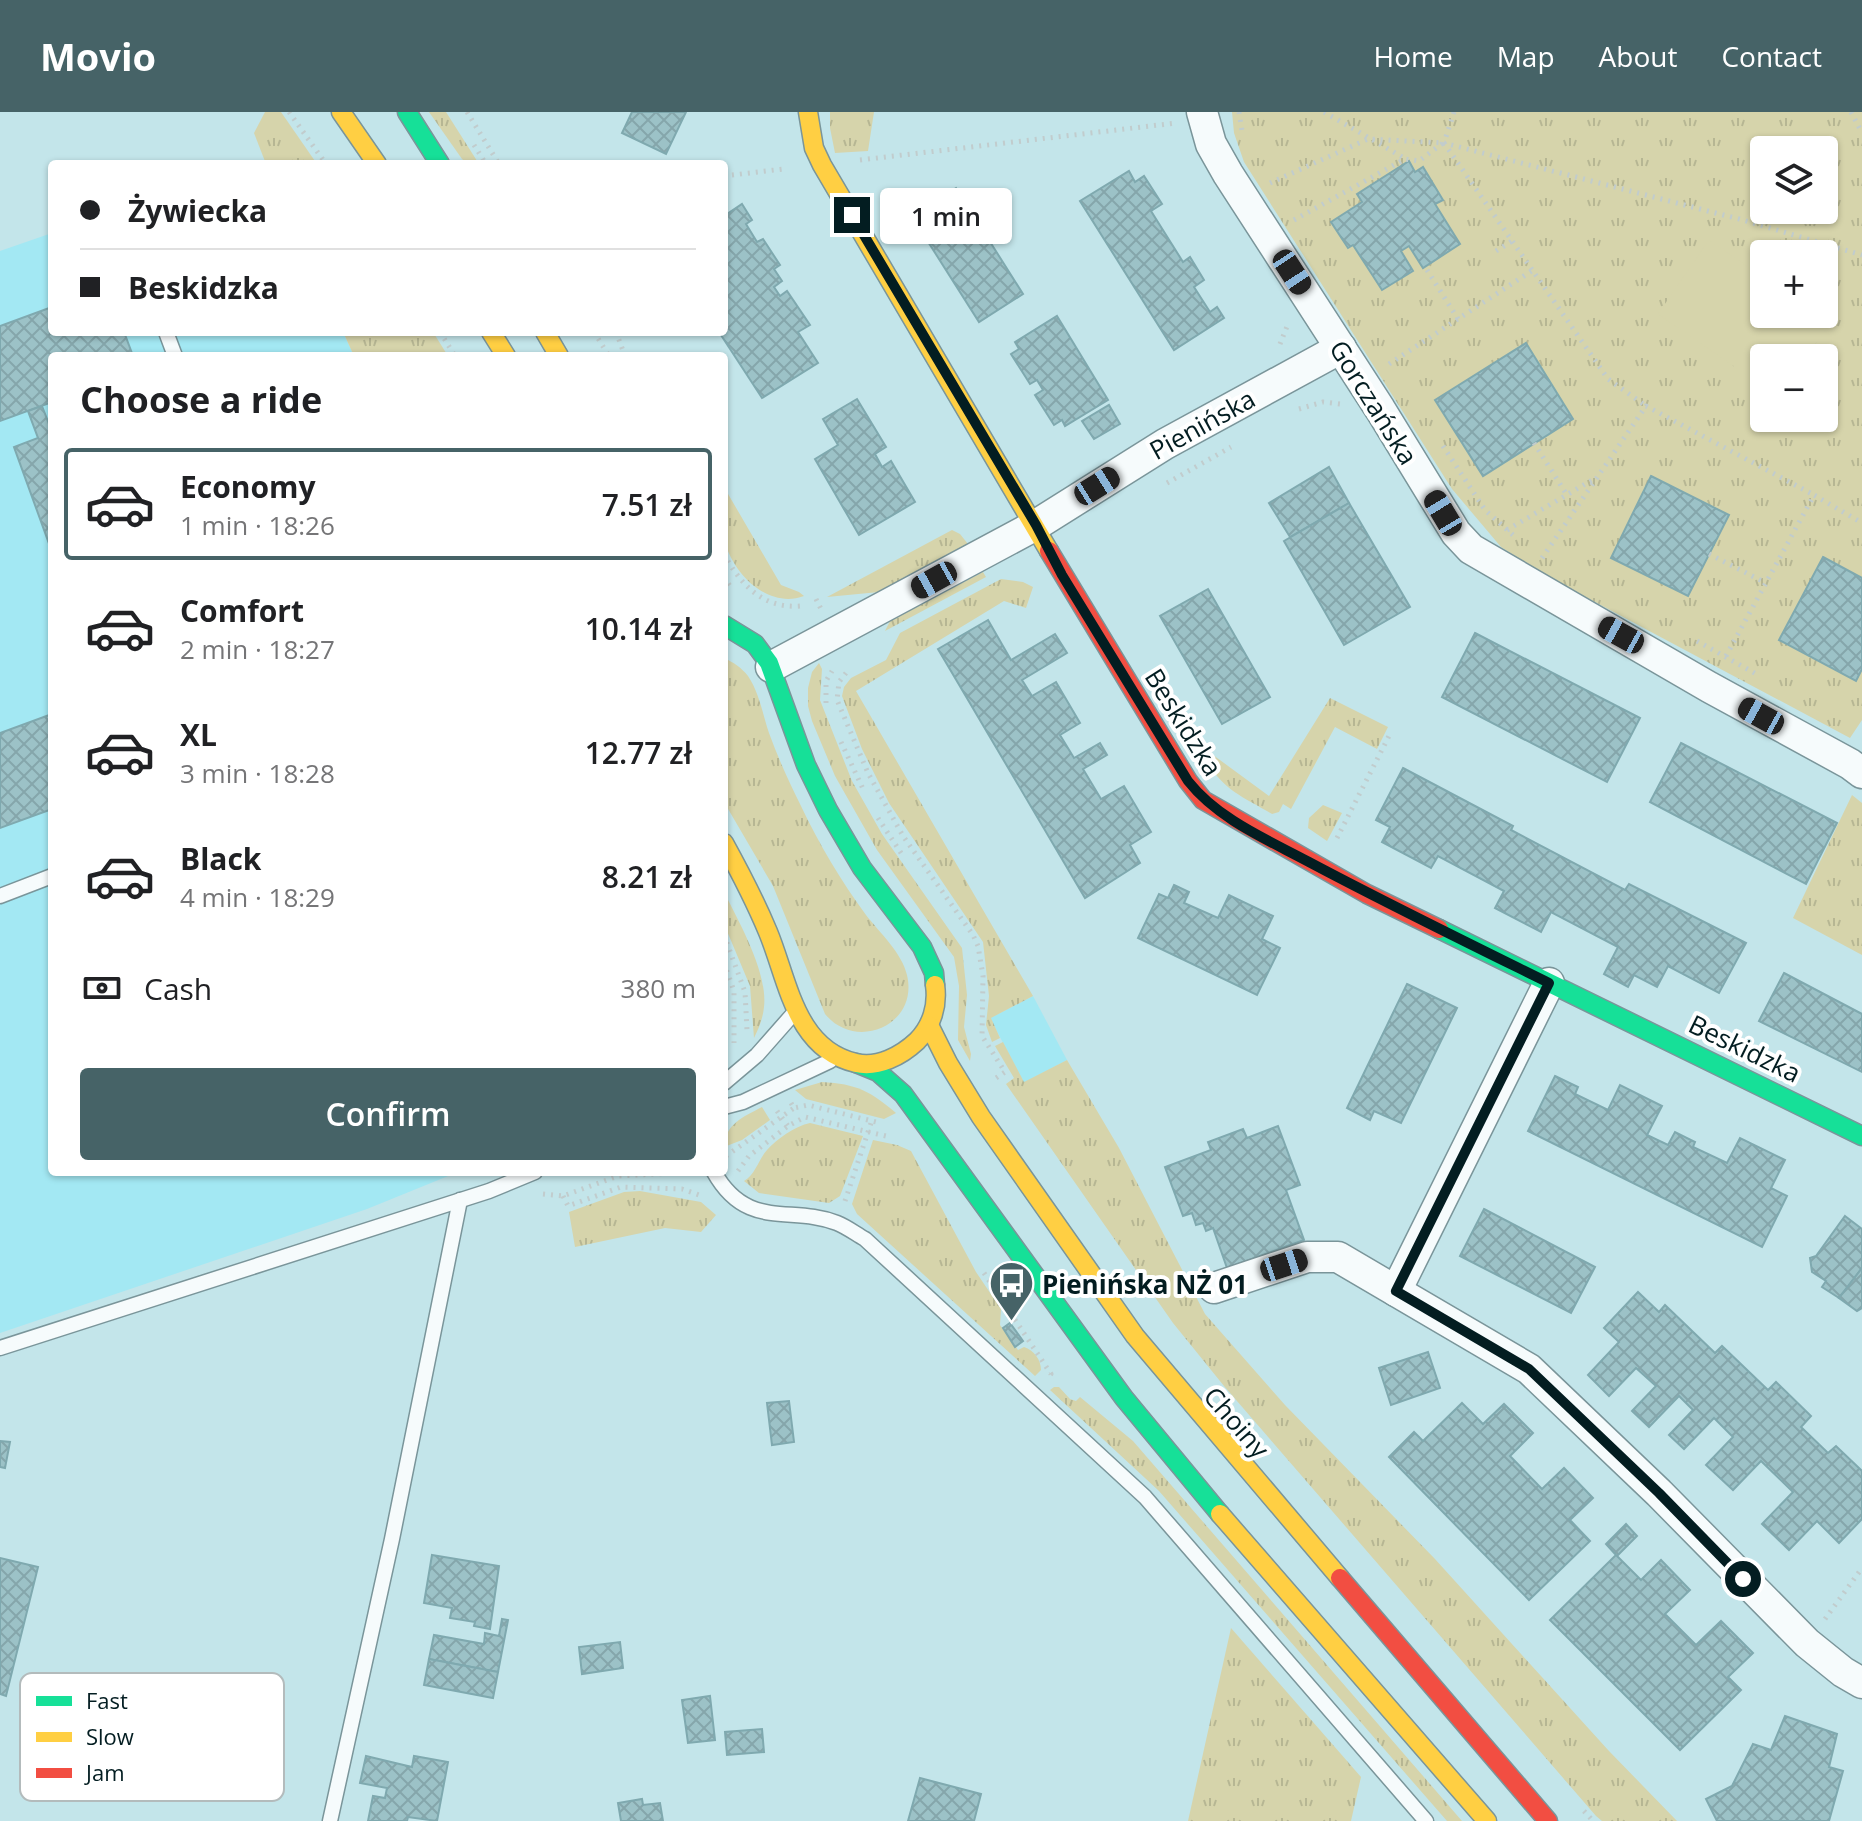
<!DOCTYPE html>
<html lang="en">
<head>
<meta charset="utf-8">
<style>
	body { margin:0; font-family:"Open Sans",sans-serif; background:#f2f2f2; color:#202124; height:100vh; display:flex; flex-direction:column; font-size:30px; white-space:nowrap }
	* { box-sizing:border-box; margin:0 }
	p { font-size:26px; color:#757577 }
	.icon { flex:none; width:44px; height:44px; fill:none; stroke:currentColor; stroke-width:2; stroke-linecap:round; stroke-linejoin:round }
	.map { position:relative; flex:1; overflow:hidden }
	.side { position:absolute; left:48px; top:240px; width:680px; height:824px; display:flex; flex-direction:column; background:#fff; border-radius:8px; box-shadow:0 2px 6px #0004 }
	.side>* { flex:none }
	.hud { position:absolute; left:48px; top:48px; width:680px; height:176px; border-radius:8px; box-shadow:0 2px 6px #0004; display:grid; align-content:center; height:176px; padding:0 32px; background:#fff }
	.tools { position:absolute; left:1750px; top:24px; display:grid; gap:16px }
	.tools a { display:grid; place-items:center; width:88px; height:88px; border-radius:8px; background:#fff; box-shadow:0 2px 6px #0004; font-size:40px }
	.end { position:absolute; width:36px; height:36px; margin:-18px; border:10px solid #031d21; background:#fff; box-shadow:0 0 0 4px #fff }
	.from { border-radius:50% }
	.bubble { position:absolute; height:56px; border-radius:8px; background:#fff; box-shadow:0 2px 6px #0004; font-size:26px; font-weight:600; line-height:56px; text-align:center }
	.car { position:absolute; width:24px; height:48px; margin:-24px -12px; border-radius:10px; box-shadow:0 0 6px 2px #0007; background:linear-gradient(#222 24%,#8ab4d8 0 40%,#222 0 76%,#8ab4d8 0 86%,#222 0) }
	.hud b { display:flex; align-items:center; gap:28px; height:76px; font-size:30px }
	.hud b+b { border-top:2px solid #e0e0e0 }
	.hud i { width:20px; height:20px; background:#202124 }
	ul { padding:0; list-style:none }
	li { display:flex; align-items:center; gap:24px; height:112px; margin:0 16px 12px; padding:0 16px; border:4px solid transparent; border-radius:8px }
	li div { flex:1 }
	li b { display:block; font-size:30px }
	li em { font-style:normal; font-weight:600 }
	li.active { border-color:#466367 }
	li>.icon { width:72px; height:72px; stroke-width:1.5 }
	h2 { padding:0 32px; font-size:36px; line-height:96px }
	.pay { display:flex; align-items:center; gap:20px; height:88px; padding:0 32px; font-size:30px }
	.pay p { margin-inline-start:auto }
	.action { display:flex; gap:16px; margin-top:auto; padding:16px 32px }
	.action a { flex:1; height:92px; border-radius:8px; background:#466367; color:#fff; font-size:32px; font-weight:600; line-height:92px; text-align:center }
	header { display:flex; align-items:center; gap:48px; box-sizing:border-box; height:112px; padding:0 40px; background:#466367; color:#fff }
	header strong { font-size:38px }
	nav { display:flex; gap:44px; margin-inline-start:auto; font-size:28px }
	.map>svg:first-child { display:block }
</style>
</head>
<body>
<header>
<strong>Movio</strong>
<nav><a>Home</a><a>Map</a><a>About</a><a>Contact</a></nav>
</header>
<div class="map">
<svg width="1862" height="1709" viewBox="0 0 1862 1709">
	<defs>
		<pattern id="grass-tufts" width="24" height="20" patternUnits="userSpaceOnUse" patternTransform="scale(2)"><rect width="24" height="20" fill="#d6d4ab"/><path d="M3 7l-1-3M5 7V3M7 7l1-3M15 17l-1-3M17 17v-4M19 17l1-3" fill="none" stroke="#b6b693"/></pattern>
		<pattern id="building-cross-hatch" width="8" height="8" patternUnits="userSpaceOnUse" patternTransform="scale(2)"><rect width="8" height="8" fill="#9cc2c7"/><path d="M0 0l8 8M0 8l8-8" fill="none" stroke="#85a6ab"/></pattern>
	</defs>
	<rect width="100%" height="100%" fill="#c3e5ea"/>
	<g fill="#a3e8f3">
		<path d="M52,121V220H343L354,244H52V1060H458L367,1097L0,1221V139Z"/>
		<path d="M1033,884L1067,948L1024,971L990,906Z"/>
	</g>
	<g fill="url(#grass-tufts)" fill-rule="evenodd">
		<path d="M265,0H281L317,52H266L254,21Z"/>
		<path d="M429,0H446L479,52H468L462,47Z"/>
		<path d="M830,0H874L868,39L835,41L830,16Z"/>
		<path d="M1232,0H1862V608L1850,626L1548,465L1501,435L1452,377L1244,50L1234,21ZM1764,38H1824V98H1764ZM1764,142H1824V202H1764ZM1764,246H1824V306H1764Z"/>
		<path d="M343,220H433L448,244H354Z"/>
		<path d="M724,375L781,473L799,480L804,484C769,497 735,464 725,431C720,416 724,392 724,375Z"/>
		<path d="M952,418L960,422L968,432L879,480L827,485Z"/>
		<path d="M983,460L986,465L885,519L890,509Z"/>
		<path d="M1001,467L1023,470L1033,475L1026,496L1004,489L856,579L1033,884L991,906L1000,926L992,930L986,913L989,884L983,830L889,691L862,637L842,584L844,575L851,566L886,548L900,521Z"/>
		<path d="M724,546C733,550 742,556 748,564C759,580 763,603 769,621C778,646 789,670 801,694C819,732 841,769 866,803C880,821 902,841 907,863C919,913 856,940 825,902L773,774L724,690Z"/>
		<path d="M819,551L822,557L820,588L852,669L882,722L962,836L967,883L964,915L971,942L970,949L958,928L959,874L954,845L877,738L835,664L812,609L808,594V576L812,560Z"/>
		<path d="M1330,586L1388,615L1377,637L1335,615L1291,697L1283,692L1279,700L1272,702C1240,683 1222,678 1203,643L1209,640L1269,684Z"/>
		<path d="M1852,683L1862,691V843L1793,806Z"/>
		<path d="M1323,693L1342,701L1327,729L1308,716L1309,706Z"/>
		<path d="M724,780C739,810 768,861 764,895C763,906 759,916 754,926L750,874L724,812Z"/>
		<path d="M1003,930L1024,970L1067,948L1119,1036L1205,1202L1285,1293L1435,1447L1609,1639L1677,1709H1602L1596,1704L1224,1274L1173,1211L1006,972L1014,966L995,934Z"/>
		<path d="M822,970C857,972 870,979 896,1001L884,1007L806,987L795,978Z"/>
		<path d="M762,995L770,1008L742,1028L724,1035C725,1012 743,1005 762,995Z"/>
		<path d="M810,1011L863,1024L840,1084L829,1091L759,1081L744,1069C756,1062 758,1048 767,1038C777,1027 795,1014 810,1011Z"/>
		<path d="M873,1028L897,1033L911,1039L976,1160L1001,1197L1000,1213L1018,1238L1024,1235C1034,1238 1041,1248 1041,1258L1035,1264L857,1102L852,1092Z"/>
		<path d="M640,1079L701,1090L716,1103L701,1120L665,1116L575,1135L569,1100L624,1080Z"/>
		<path d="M1054,1275H1059L1070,1287L1076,1289L1080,1285L1133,1329L1462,1709H1447L1159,1379L1050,1278Z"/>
		<path d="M1231,1516L1361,1665L1351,1709H1188Z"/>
	</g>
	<path fill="#d6d4ab" d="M1709,128L1764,166V202H1816L1830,211L1806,246H1764V275L1658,202Z"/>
	<g fill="url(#building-cross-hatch)" stroke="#7fa9af" stroke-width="2">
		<path d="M632,0H686L666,42L622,21Z"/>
		<path d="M1409,49L1415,60L1423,55L1443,88L1435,92L1460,132L1423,156L1409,134L1401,139L1413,159L1382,178L1353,133L1348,136L1331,110L1362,90L1357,82Z"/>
		<path d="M1129,59L1135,70L1144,64L1162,92L1151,99L1183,150L1190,145L1204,168L1194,175L1210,200L1217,195L1224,206L1174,238L1080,89Z"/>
		<path d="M956,76L1023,182L979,210L911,103Z"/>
		<path d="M742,92L752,108L746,112L757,130L763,127L780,153L774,157L782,169L774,175L780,184L787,179L810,213L798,220L818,251L762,286L719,220H724V104Z"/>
		<path d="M52,195V220H124L133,244H52V290L0,309V214Z"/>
		<path d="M1057,204L1108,288L1065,314L1062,308L1054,313L1035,283L1043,278L1037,268L1030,272L1011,242L1019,237L1015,230Z"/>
		<path d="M1526,231L1573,307L1483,364L1435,288Z"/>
		<path d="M857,287L886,335L875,342L882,355L891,349L915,390L859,423L815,347L838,333L823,307Z"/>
		<path d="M1109,293L1120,312L1094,327L1082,309Z"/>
		<path d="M42,294L52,320V440L14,335L38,326L28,299Z"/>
		<path d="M1329,355L1349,391L1290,425L1269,391Z"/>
		<path d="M1651,364L1729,403L1688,484L1611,446Z"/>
		<path d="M1349,391L1410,495L1344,533L1284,429Z"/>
		<path d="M1823,445L1862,466V557L1856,569L1779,528Z"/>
		<path d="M1208,477L1270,585L1222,612L1160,504Z"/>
		<path d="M988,508L1011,548L1055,522L1067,541L1022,568L1032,584L1056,570L1080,611L1060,623L1074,646L1100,631L1107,643L1083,657L1101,687L1124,674L1151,720L1130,733L1140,751L1085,786L938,537Z"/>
		<path d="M1475,521L1640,606L1607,670L1442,585Z"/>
		<path d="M52,602V697L0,716V621Z"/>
		<path d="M1681,631L1837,711L1806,772L1650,690Z"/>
		<path d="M1403,656L1513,714L1511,718L1625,778L1629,772L1746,831L1719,881L1668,854L1657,875L1634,863L1628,875L1604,862L1618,835L1551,800L1541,820L1495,796L1504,779L1438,744L1431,756L1382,730L1390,715L1376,708Z"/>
		<path d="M1174,773L1189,780L1184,791L1218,806L1229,783L1273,804L1262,827L1280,836L1257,883L1138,826L1159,782L1168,786Z"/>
		<path d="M1784,861L1862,902V960L1759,909Z"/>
		<path d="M1407,872L1457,896L1401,1011L1374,999L1370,1008L1347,996Z"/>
		<path d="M1555,964L1578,975L1575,982L1608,998L1620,973L1662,994L1647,1023L1668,1033L1675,1020L1695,1030L1693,1035L1727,1051L1740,1026L1785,1048L1771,1076L1787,1084L1762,1135L1528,1019Z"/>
		<path d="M1278,1014L1300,1073L1286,1078L1304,1128L1227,1156L1213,1116L1206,1119L1203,1111L1196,1113L1192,1101L1183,1104L1165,1055L1211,1038L1208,1030L1243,1017L1247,1026Z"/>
		<path d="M1484,1097L1595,1155L1571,1201L1460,1144Z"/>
		<path d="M1845,1104L1862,1117V1156L1839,1186L1822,1175L1826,1169L1812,1160L1810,1146L1816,1144Z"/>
		<path d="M1862,1156V1196L1857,1199L1839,1186Z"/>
		<path d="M1638,1180L1659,1200L1665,1193L1715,1241L1722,1234L1768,1278L1776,1270L1811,1304L1801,1315L1828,1341L1836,1334L1862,1359V1407L1839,1431L1817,1409L1789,1438L1762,1412L1793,1380L1761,1349L1733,1378L1706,1353L1733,1325L1714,1306L1684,1337L1669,1323L1693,1298L1679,1284L1649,1315L1632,1299L1656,1274L1636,1256L1609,1284L1588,1263L1619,1230L1604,1216Z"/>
		<path d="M1010,1211L1023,1229L1015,1235L1003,1216Z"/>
		<path d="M1428,1240L1440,1276L1391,1293L1379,1256Z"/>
		<path d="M789,1289L794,1330L772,1333L767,1291Z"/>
		<path d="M1462,1291L1483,1312L1504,1292L1533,1321L1510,1344L1542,1377L1564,1356L1593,1386L1570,1408L1590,1429L1529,1488L1389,1345L1414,1320L1423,1329Z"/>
		<path d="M0,1329L10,1330L5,1356L0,1355Z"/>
		<path d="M1626,1412L1637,1424L1617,1444L1641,1468L1661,1448L1690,1478L1665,1502L1696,1533L1721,1509L1753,1541L1728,1565L1741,1578L1680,1638L1550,1508L1616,1443L1606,1432Z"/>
		<path d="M432,1443L499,1454L490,1517L474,1514L475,1510L450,1506L452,1496L424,1491Z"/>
		<path d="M0,1446L38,1455L6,1584L0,1582Z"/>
		<path d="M502,1507L508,1508L498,1560L429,1547L434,1523L484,1532L485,1521L499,1524Z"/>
		<path d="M620,1530L623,1556L582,1562L579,1535Z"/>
		<path d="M429,1547L498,1560L493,1586L424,1573Z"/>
		<path d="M710,1584L715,1628L688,1631L682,1588Z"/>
		<path d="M1785,1604L1837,1622L1829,1655L1843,1659L1829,1709H1717L1706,1687L1732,1674L1753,1632L1771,1638Z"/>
		<path d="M762,1617L764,1640L727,1643L725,1620Z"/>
		<path d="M366,1644L412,1655L414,1644L448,1650L437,1709L408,1705L407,1709H368L373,1684L385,1686L387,1676L360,1671Z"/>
		<path d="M920,1666L981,1682L974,1709H908Z"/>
		<path d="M642,1687L643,1693L660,1691L663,1709H621L618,1691Z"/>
	</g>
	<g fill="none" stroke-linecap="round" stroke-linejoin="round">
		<defs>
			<g id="lane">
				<path d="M166,220L175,244"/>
				<path d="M0,784L52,764"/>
				<path d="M724,971L757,943L794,901"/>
				<path d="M724,995L743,990L830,949"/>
				<path d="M714,1060C747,1119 791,1093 837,1111C847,1115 856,1122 865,1127L1145,1385L1426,1709"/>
				<path d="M0,1236L489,1079L535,1060"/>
				<path d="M330,1709L392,1427L460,1088"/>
			</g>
			<g id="street">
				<path d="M1202,0L1211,32L1228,62L1380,297L1456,421L1471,437L1709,575L1850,652L1862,661"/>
				<path d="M771,555L1036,413L1165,332L1341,236"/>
				<path d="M1214,1176L1307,1145H1338L1529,1257L1659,1381L1807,1531L1843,1560L1862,1571"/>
				<path d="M1396,1179L1549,871"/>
			</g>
			<g id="fast">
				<path d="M407,0L440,52"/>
				<path d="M724,513L755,532L769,551L806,653L828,698L862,756L922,835L934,861L935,873"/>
				<path d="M1439,817L1862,1024"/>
				<path d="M856,951L878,960L903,982L1124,1286L1220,1402"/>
			</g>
			<g id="slow">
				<path d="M341,0L377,52"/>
				<path d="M808,0L814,36L822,53L1049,439"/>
				<path d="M491,220L506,244"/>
				<path d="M545,220L559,244"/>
				<path d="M724,731C740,760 755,789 768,820C788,868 795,937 856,951C878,956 901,944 917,929C932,914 938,893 935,873"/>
				<path d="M929,913L948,951L981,1005L1135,1224L1340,1466"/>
				<path d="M1220,1402L1487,1709"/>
			</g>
			<g id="jam">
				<path d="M1049,439L1188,669L1203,688L1367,782L1439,817"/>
				<path d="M1340,1466L1548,1709"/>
			</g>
		</defs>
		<use href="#lane" stroke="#7a959a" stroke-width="17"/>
		<use href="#street" stroke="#7a959a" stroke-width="33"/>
		<use href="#fast" stroke="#7a959a" stroke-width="21"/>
		<use href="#slow" stroke="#7a959a" stroke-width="21"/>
		<use href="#jam" stroke="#7a959a" stroke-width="21"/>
		<g stroke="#c1cccd" stroke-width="5" stroke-dasharray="2 6" stroke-linecap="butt">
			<path d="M289,0L326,52"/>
			<path d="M467,0L499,52"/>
			<path d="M1239,0L1242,19"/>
			<path d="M1324,0L1404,46"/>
			<path d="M1454,0L1444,31L1739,107L1862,143"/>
			<path d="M1851,0L1862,21"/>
			<path d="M1444,31L1608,267L1646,294"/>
			<path d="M474,33L486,52"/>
			<path d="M860,48L1176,11"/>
			<path d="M724,64L783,57"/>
			<path d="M1270,71L1368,27L1444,31"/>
			<path d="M1294,108L1405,47L1419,49L1443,31"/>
			<path d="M1496,139L1512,129"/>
			<path d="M1427,158L1458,207"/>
			<path d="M440,220L455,244"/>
			<path d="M594,220L609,244"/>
			<path d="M616,220L625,244"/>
			<path d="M1280,232L1288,212"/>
			<path d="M1389,252L1533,158"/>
			<path d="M1299,297L1323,290L1340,292"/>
			<path d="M1534,331L1567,383"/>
			<path d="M1443,334L1485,398L1513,423"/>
			<path d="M1167,371L1231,335"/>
			<path d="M1507,418L1592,368"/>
			<path d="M724,442C740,472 763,497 800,494"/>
			<path d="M1709,442L1766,471"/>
			<path d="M1542,446L1646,294L1814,383"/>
			<path d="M724,465L732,477"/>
			<path d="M816,487L821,497"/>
			<path d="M1697,529L1758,563"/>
			<path d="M1726,544L1814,383L1862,411"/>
			<path d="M846,561L839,570L837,588L868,661L903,724L973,823L978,834L983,864L982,924L1005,960L996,966"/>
			<path d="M826,591V569L832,559"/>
			<path d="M841,630L864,679"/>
			<path d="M878,706L903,744"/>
			<path d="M1337,726L1389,624"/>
			<path d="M724,823L745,880L747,918"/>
			<path d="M724,851L734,879V931"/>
			<path d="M791,991L794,996L808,993L880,1011"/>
			<path d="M777,999L788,1014"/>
			<path d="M726,1044L794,996"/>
			<path d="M738,1059L749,1044L788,1014L805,1005L890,1025"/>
			<path d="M543,1082L563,1084L618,1064L693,1060"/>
			<path d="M563,1084L568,1094L621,1075L682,1077L702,1084"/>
			<path d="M845,1089L871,1011"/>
			<path d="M984,1161L1051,1262L1048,1265"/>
			<path d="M1825,1507L1862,1456"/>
			<path d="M1584,1699L1593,1709"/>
		</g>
		<use href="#lane" stroke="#f6fbfc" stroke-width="14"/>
		<use href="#street" stroke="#f6fbfc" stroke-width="30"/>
		<use href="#fast" stroke="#16e098" stroke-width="18"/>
		<use href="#slow" stroke="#ffcf43" stroke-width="18"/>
		<use href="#jam" stroke="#f24e42" stroke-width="18"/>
	</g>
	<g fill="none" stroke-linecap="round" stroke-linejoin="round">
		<path stroke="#031d21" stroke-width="10" d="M852,103L1036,413L1062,463L1188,669C1218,707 1266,727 1309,750C1388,792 1468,831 1549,871L1396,1179L1529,1257L1659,1381L1743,1467"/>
	</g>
	<defs>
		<symbol id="bus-pin" viewBox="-11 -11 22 30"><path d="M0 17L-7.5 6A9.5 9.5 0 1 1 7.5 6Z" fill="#466367" stroke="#fff"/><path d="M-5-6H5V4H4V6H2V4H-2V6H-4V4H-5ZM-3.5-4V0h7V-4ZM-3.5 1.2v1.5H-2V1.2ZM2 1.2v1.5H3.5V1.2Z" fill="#fff"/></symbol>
	</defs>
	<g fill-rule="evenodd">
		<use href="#bus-pin" x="986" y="1146" width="51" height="69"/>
	</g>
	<g text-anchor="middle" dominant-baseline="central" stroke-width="8" stroke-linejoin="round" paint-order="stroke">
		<g font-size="26" fill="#031d21" stroke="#fff">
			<text transform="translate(1374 290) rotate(58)">Gorczańska</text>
			<text transform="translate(1202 312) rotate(-29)">Pienińska</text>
			<text transform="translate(1184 610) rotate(58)">Beskidzka</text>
			<text transform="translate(1745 936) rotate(26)">Beskidzka</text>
			<text transform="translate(1237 1310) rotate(49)">Choiny</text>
		</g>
		<g font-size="26" font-weight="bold" fill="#031d21" stroke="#fff" text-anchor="start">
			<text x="1042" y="1172">Pienińska NŻ 01</text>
		</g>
	</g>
	<rect x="20" y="1561" width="264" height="128" rx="12" fill="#fff" stroke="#b3bbbc" stroke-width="2"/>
	<rect x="36" y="1584" width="36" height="10" fill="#16e098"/>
	<rect x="36" y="1620" width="36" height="10" fill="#ffcf43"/>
	<rect x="36" y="1656" width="36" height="10" fill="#f24e42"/>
	<g font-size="22" fill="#031d21">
		<text x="86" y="1597">Fast</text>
		<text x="86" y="1633">Slow</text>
		<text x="86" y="1669">Jam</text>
	</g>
</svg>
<div class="tools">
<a><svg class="icon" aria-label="layers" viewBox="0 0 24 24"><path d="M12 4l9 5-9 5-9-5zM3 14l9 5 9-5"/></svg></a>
<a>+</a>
<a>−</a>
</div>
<i class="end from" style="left:1743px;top:1467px"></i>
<i class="end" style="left:852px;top:103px"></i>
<div class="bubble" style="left:880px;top:76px;width:132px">1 min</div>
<i class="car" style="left:1292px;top:160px;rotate:147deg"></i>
<i class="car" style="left:1097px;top:374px;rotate:58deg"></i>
<i class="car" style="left:1443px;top:401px;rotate:329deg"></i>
<i class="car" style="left:934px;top:468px;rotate:241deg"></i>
<i class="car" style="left:1621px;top:523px;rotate:299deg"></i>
<i class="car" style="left:1761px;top:604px;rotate:299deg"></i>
<i class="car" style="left:1284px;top:1153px;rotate:72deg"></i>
<div class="hud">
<b><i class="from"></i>Żywiecka</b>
<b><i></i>Beskidzka</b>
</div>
<section class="side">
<h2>Choose a ride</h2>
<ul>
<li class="active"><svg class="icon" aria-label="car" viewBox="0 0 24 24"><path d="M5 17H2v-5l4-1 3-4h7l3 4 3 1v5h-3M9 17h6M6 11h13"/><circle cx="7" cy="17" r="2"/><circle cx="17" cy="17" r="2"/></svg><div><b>Economy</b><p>1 min · 18:26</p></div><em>7.51 zł</em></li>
<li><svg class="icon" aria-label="car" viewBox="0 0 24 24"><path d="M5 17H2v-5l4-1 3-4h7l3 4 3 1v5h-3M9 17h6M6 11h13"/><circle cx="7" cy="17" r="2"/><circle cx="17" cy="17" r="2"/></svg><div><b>Comfort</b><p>2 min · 18:27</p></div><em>10.14 zł</em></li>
<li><svg class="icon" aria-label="car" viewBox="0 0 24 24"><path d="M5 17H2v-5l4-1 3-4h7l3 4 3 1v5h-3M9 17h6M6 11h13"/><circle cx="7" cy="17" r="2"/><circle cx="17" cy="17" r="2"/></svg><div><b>XL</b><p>3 min · 18:28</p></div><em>12.77 zł</em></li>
<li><svg class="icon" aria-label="car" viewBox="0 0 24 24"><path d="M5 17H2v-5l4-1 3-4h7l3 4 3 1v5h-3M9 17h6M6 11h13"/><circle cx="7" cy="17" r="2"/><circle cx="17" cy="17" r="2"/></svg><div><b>Black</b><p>4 min · 18:29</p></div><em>8.21 zł</em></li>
</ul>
<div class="pay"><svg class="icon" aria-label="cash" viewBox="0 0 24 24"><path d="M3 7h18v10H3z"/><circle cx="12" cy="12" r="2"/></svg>Cash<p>380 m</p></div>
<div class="action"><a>Confirm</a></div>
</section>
</div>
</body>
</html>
